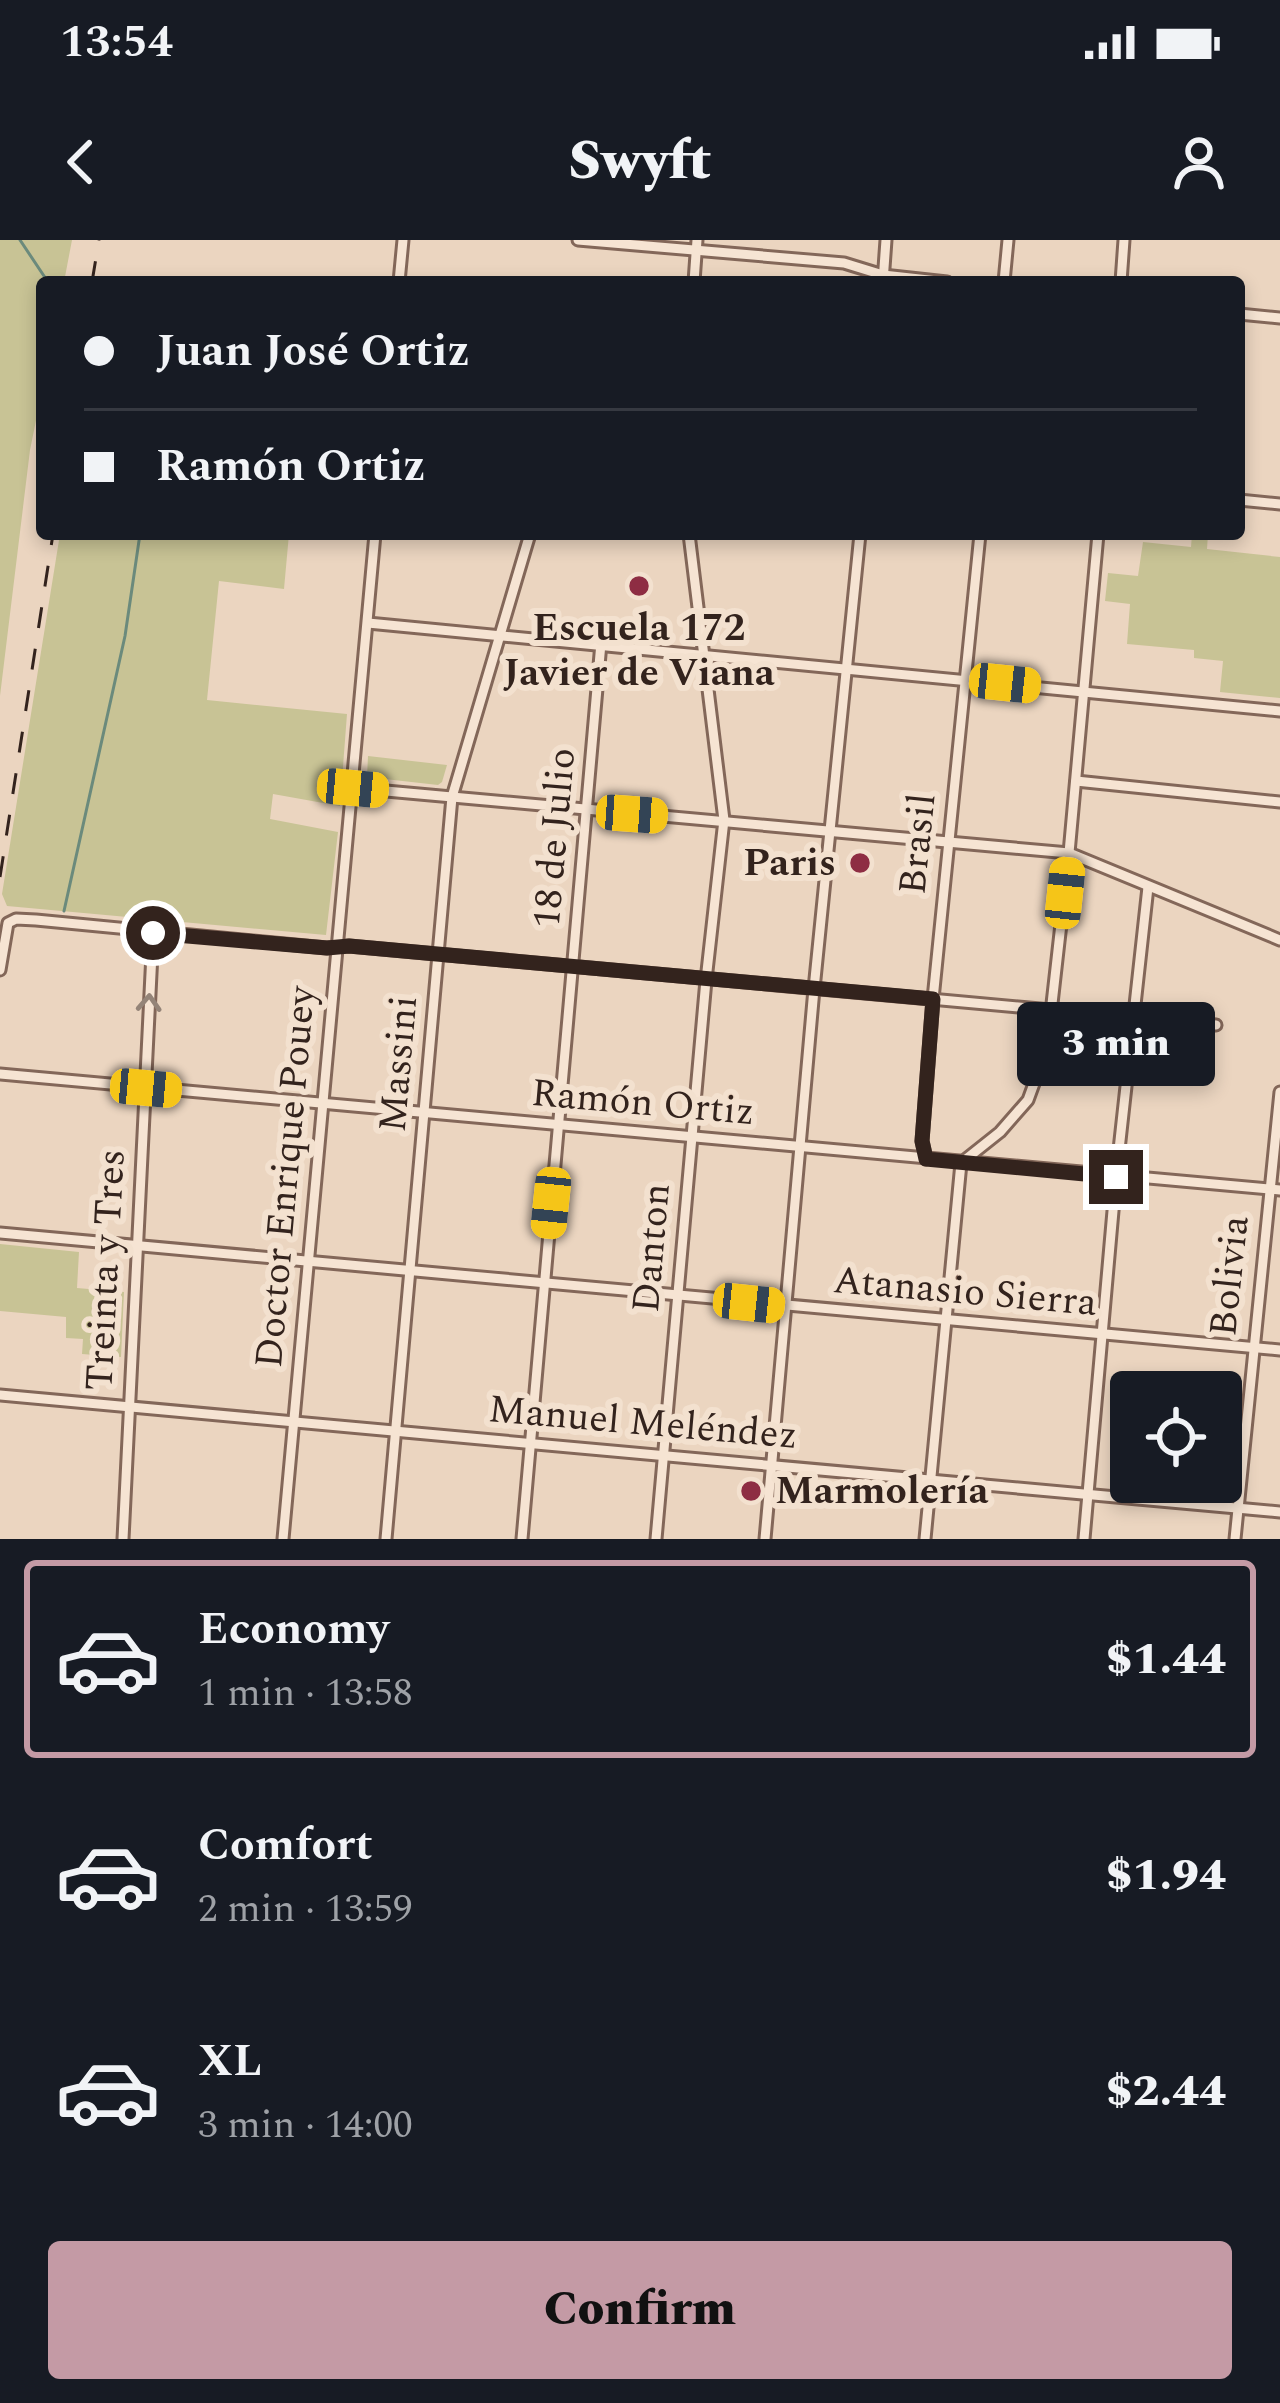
<!DOCTYPE html>
<html lang="en">
<head>
<meta charset="utf-8">
<style>
	body { margin:0; font-family:Spectral,serif; background:#20242c; color:#f1f3f6; height:100vh; display:flex; flex-direction:column; font-size:45px; white-space:nowrap }
	* { box-sizing:border-box; margin:0 }
	p { font-size:39px; color:#9ea1a6 }
	.icon { flex:none; width:66px; height:66px; fill:none; stroke:currentColor; stroke-width:2; stroke-linecap:round; stroke-linejoin:round }
	.map { position:relative; height:1299px; overflow:hidden }
	.panel { display:flex; flex-direction:column; background:#171b24; flex:1 }
	.panel>* { flex:none }
	.banner { position:absolute; left:36px; top:36px; width:1209px; height:264px; border-radius:12px; box-shadow:0 6px 18px #0003; display:grid; align-content:center; height:264px; padding:0 48px; background:#171b24 }
	.controls { position:absolute; left:1110px; top:1131px; display:grid; gap:24px }
	.controls a { display:grid; place-items:center; width:132px; height:132px; border-radius:12px; background:#171b24; box-shadow:0 6px 18px #0003; font-size:60px }
	.end { position:absolute; width:54px; height:54px; margin:-27px; border:15px solid #33231d; background:#fff; box-shadow:0 0 0 6px #fff }
	.from { border-radius:50% }
	.bubble { position:absolute; height:84px; border-radius:12px; background:#171b24; box-shadow:0 6px 18px #0003; font-size:39px; font-weight:800; line-height:84px; text-align:center }
	.car { position:absolute; width:36px; height:72px; margin:-36px -18px; border-radius:15px; box-shadow:0 0 9px 3px #0007; background:linear-gradient(#f5c518 24%,#345 0 40%,#f5c518 0 76%,#345 0 86%,#f5c518 0) }
	.banner b { display:flex; align-items:center; gap:42px; height:114px; font-size:45px }
	.banner b+b { border-top:3px solid #363941 }
	.banner i { width:30px; height:30px; background:#f1f3f6 }
	ul { padding:21px 0 0; list-style:none }
	li { display:flex; align-items:center; gap:36px; height:198px; margin:0 24px 18px; padding:0 24px; border:6px solid transparent; border-radius:12px }
	li div { flex:1 }
	li b { display:block; font-size:45px }
	li em { font-style:normal; font-weight:800 }
	li.current { border-color:#c49aa5 }
	li>.icon { width:108px; height:108px; stroke-width:1.5 }
	.cta { display:flex; gap:24px; margin-top:auto; padding:24px 48px }
	.cta a { flex:1; height:138px; border-radius:12px; background:#c49aa5; color:#111; font-size:48px; font-weight:800; line-height:138px; text-align:center }
	.status { display:flex; justify-content:space-between; align-items:center; height:84px; padding:0 60px; background:#171b24; direction:ltr }
	.status svg { height:33px; fill:currentColor }
	header { display:flex; justify-content:space-between; align-items:center; height:156px; padding:0 48px; background:#171b24; font-size:54px; font-weight:800 }
	.map>svg:first-child { display:block }
</style>
</head>
<body>
<div class="status"><b>13:54</b><svg viewBox="0 0 49 12"><path d="M0 12V9h3v3zM5 12V6h3v6zM10 12V3h3v9zM15 12V0h3v12zM26 1h20v11H26zM47 4h2v5h-2z"/></svg></div>
<header><svg class="icon" aria-label="back" viewBox="0 0 24 24"><path d="M15 5l-7 7 7 7"/></svg>Swyft<svg class="icon" aria-label="person" viewBox="0 0 24 24"><circle cx="12" cy="8" r="4"/><path d="M4 21q1-7 8-7t8 7"/></svg></header>
<div class="map">
<svg width="1280" height="1299" viewBox="0 0 1280 1299">
	<rect width="100%" height="100%" fill="#ebd5c0"/>
	<g fill="#c8c395">
		<path d="M0,0H72L64,42H42V151L30,210L0,456Z"/>
		<path d="M60,294H289L284,349L219,341L207,460L347,474L340,566L273,554L270,579L338,592L326,695L7,666L2,654Z"/>
		<path d="M1192,294H1208L1207,309L1280,317V458L1220,452L1223,421L1194,418V410L1127,404L1130,364L1105,361L1108,333L1138,336L1143,302L1191,307Z"/>
		<path d="M368,516L447,525L442,542L438,545L367,537Z"/>
		<path d="M0,1004L79,1012L77,1048L124,1052L121,1117L82,1114L83,1099L66,1098V1077L0,1071Z"/>
	</g>
	<g fill="none" stroke-linecap="round" stroke-linejoin="round">
		<g stroke="#6b8a7c" stroke-width="3">
			<path d="M20,0L48,42"/>
			<path d="M64,671L125,396L140,294"/>
		</g>
		<defs>
			<g id="minor">
				<path d="M578,0L844,23L883,35L947,42"/>
				<path d="M399,42L403,0"/>
				<path d="M694,42L697,0"/>
				<path d="M883,42L886,0"/>
				<path d="M1004,42L1008,0"/>
				<path d="M1121,42L1124,0"/>
				<path d="M1239,74L1280,78"/>
				<path d="M1239,260L1280,264"/>
				<path d="M368,383L1280,471"/>
				<path d="M1076,541L1280,562"/>
				<path d="M353,548L1069,613L1280,700"/>
				<path d="M0,730L8,683L16,679L36,680L327,708L349,706L1216,785"/>
				<path d="M0,834L1280,950"/>
				<path d="M926,919L922,901L933,759L980,294"/>
				<path d="M0,993L1280,1110"/>
				<path d="M0,1155L1280,1272"/>
				<path d="M123,1299L153,693"/>
				<path d="M283,1299L375,294"/>
				<path d="M386,1299L452,557L530,294"/>
				<path d="M522,1299L601,403"/>
				<path d="M656,1299L706,740L724,580L689,294"/>
				<path d="M765,1299L814,749L860,294"/>
				<path d="M925,1299L961,923L1000,892L1028,860L1047,808L1069,613L1098,294"/>
				<path d="M1084,1299L1116,937L1148,647"/>
				<path d="M1235,1299L1280,852"/>
			</g>
		</defs>
		<use href="#minor" stroke="#836759" stroke-width="15"/>
		<use href="#minor" stroke="#f6e4d3" stroke-width="9"/>
		<g stroke="#33231d" stroke-width="3" stroke-dasharray="21 21" stroke-linecap="butt">
			<path d="M92,42L99,0"/>
			<path d="M0,637L53,294"/>
		</g>
	</g>
	<defs><path id="oneway-chevron" d="M-2-3.5L2.5 0L-2 3.5" fill="none" stroke-width="1.6" stroke-linecap="round" stroke-linejoin="round" transform="scale(3)"/></defs>
	<use stroke="#948478" href="#oneway-chevron" transform="translate(149 763) rotate(-87)"/>
	<g fill="none" stroke-linecap="round" stroke-linejoin="round">
		<path stroke="#33231d" stroke-width="15" d="M153,693L327,708L349,706L933,759L922,901L926,919L1116,937"/>
	</g>
	<g fill="#8e2d43" stroke="#f3e1cf" stroke-width="4.5">
		<circle cx="639" cy="346" r="12"/>
		<circle cx="860" cy="623" r="12"/>
		<circle cx="751" cy="1251" r="12"/>
	</g>
	<g text-anchor="middle" dominant-baseline="central" stroke-width="12" stroke-linejoin="round" paint-order="stroke">
		<g font-size="39" font-weight="bold" fill="#33231d" stroke="#f3e1cf">
			<text x="639" y="388">Escuela 172<tspan x="639" dy="45">Javier de Viana</tspan></text>
			<text x="836" y="623" text-anchor="end">Paris</text>
			<text x="775" y="1251" text-anchor="start">Marmolería</text>
		</g>
		<g font-size="39" fill="#33231d" stroke="#f3e1cf">
			<text transform="translate(555 598) rotate(-85)">18 de Julio</text>
			<text transform="translate(918 604) rotate(-84)">Brasil</text>
			<text transform="translate(399 824) rotate(-85)">Massini</text>
			<text transform="translate(643 863) rotate(5)">Ramón Ortiz</text>
			<text transform="translate(286 937) rotate(-85)">Doctor Enrique Pouey</text>
			<text transform="translate(652 1008) rotate(-85)">Danton</text>
			<text transform="translate(106 1030) rotate(-87)">Treinta y Tres</text>
			<text transform="translate(1230 1036) rotate(-84)">Bolivia</text>
			<text transform="translate(965 1052) rotate(5)">Atanasio Sierra</text>
			<text transform="translate(643 1183) rotate(5)">Manuel Meléndez</text>
		</g>
	</g>
</svg>
<div class="controls">
<a><svg class="icon" aria-label="locate" viewBox="0 0 24 24"><circle cx="12" cy="12" r="6"/><path d="M12 2v4M12 18v4M2 12h4M18 12h4"/></svg></a>
</div>
<i class="end from" style="left:153px;top:693px"></i>
<i class="end" style="left:1116px;top:937px"></i>
<div class="bubble" style="left:1017px;top:762px;width:198px">3 min</div>
<i class="car" style="left:1005px;top:443px;rotate:96deg"></i>
<i class="car" style="left:353px;top:548px;rotate:95deg"></i>
<i class="car" style="left:632px;top:574px;rotate:94deg"></i>
<i class="car" style="left:1065px;top:653px;rotate:6deg"></i>
<i class="car" style="left:146px;top:848px;rotate:95deg"></i>
<i class="car" style="left:551px;top:963px;rotate:186deg"></i>
<i class="car" style="left:749px;top:1063px;rotate:96deg"></i>
<div class="banner">
<b><i class="from"></i>Juan José Ortiz</b>
<b><i></i>Ramón Ortiz</b>
</div>
</div>
<section class="panel">
<ul>
<li class="current"><svg class="icon" aria-label="car" viewBox="0 0 24 24"><path d="M5 17H2v-5l4-1 3-4h7l3 4 3 1v5h-3M9 17h6M6 11h13"/><circle cx="7" cy="17" r="2"/><circle cx="17" cy="17" r="2"/></svg><div><b>Economy</b><p>1 min · 13:58</p></div><em>$1.44</em></li>
<li><svg class="icon" aria-label="car" viewBox="0 0 24 24"><path d="M5 17H2v-5l4-1 3-4h7l3 4 3 1v5h-3M9 17h6M6 11h13"/><circle cx="7" cy="17" r="2"/><circle cx="17" cy="17" r="2"/></svg><div><b>Comfort</b><p>2 min · 13:59</p></div><em>$1.94</em></li>
<li><svg class="icon" aria-label="car" viewBox="0 0 24 24"><path d="M5 17H2v-5l4-1 3-4h7l3 4 3 1v5h-3M9 17h6M6 11h13"/><circle cx="7" cy="17" r="2"/><circle cx="17" cy="17" r="2"/></svg><div><b>XL</b><p>3 min · 14:00</p></div><em>$2.44</em></li>
</ul>
<div class="cta"><a>Confirm</a></div>
</section>
</body>
</html>
